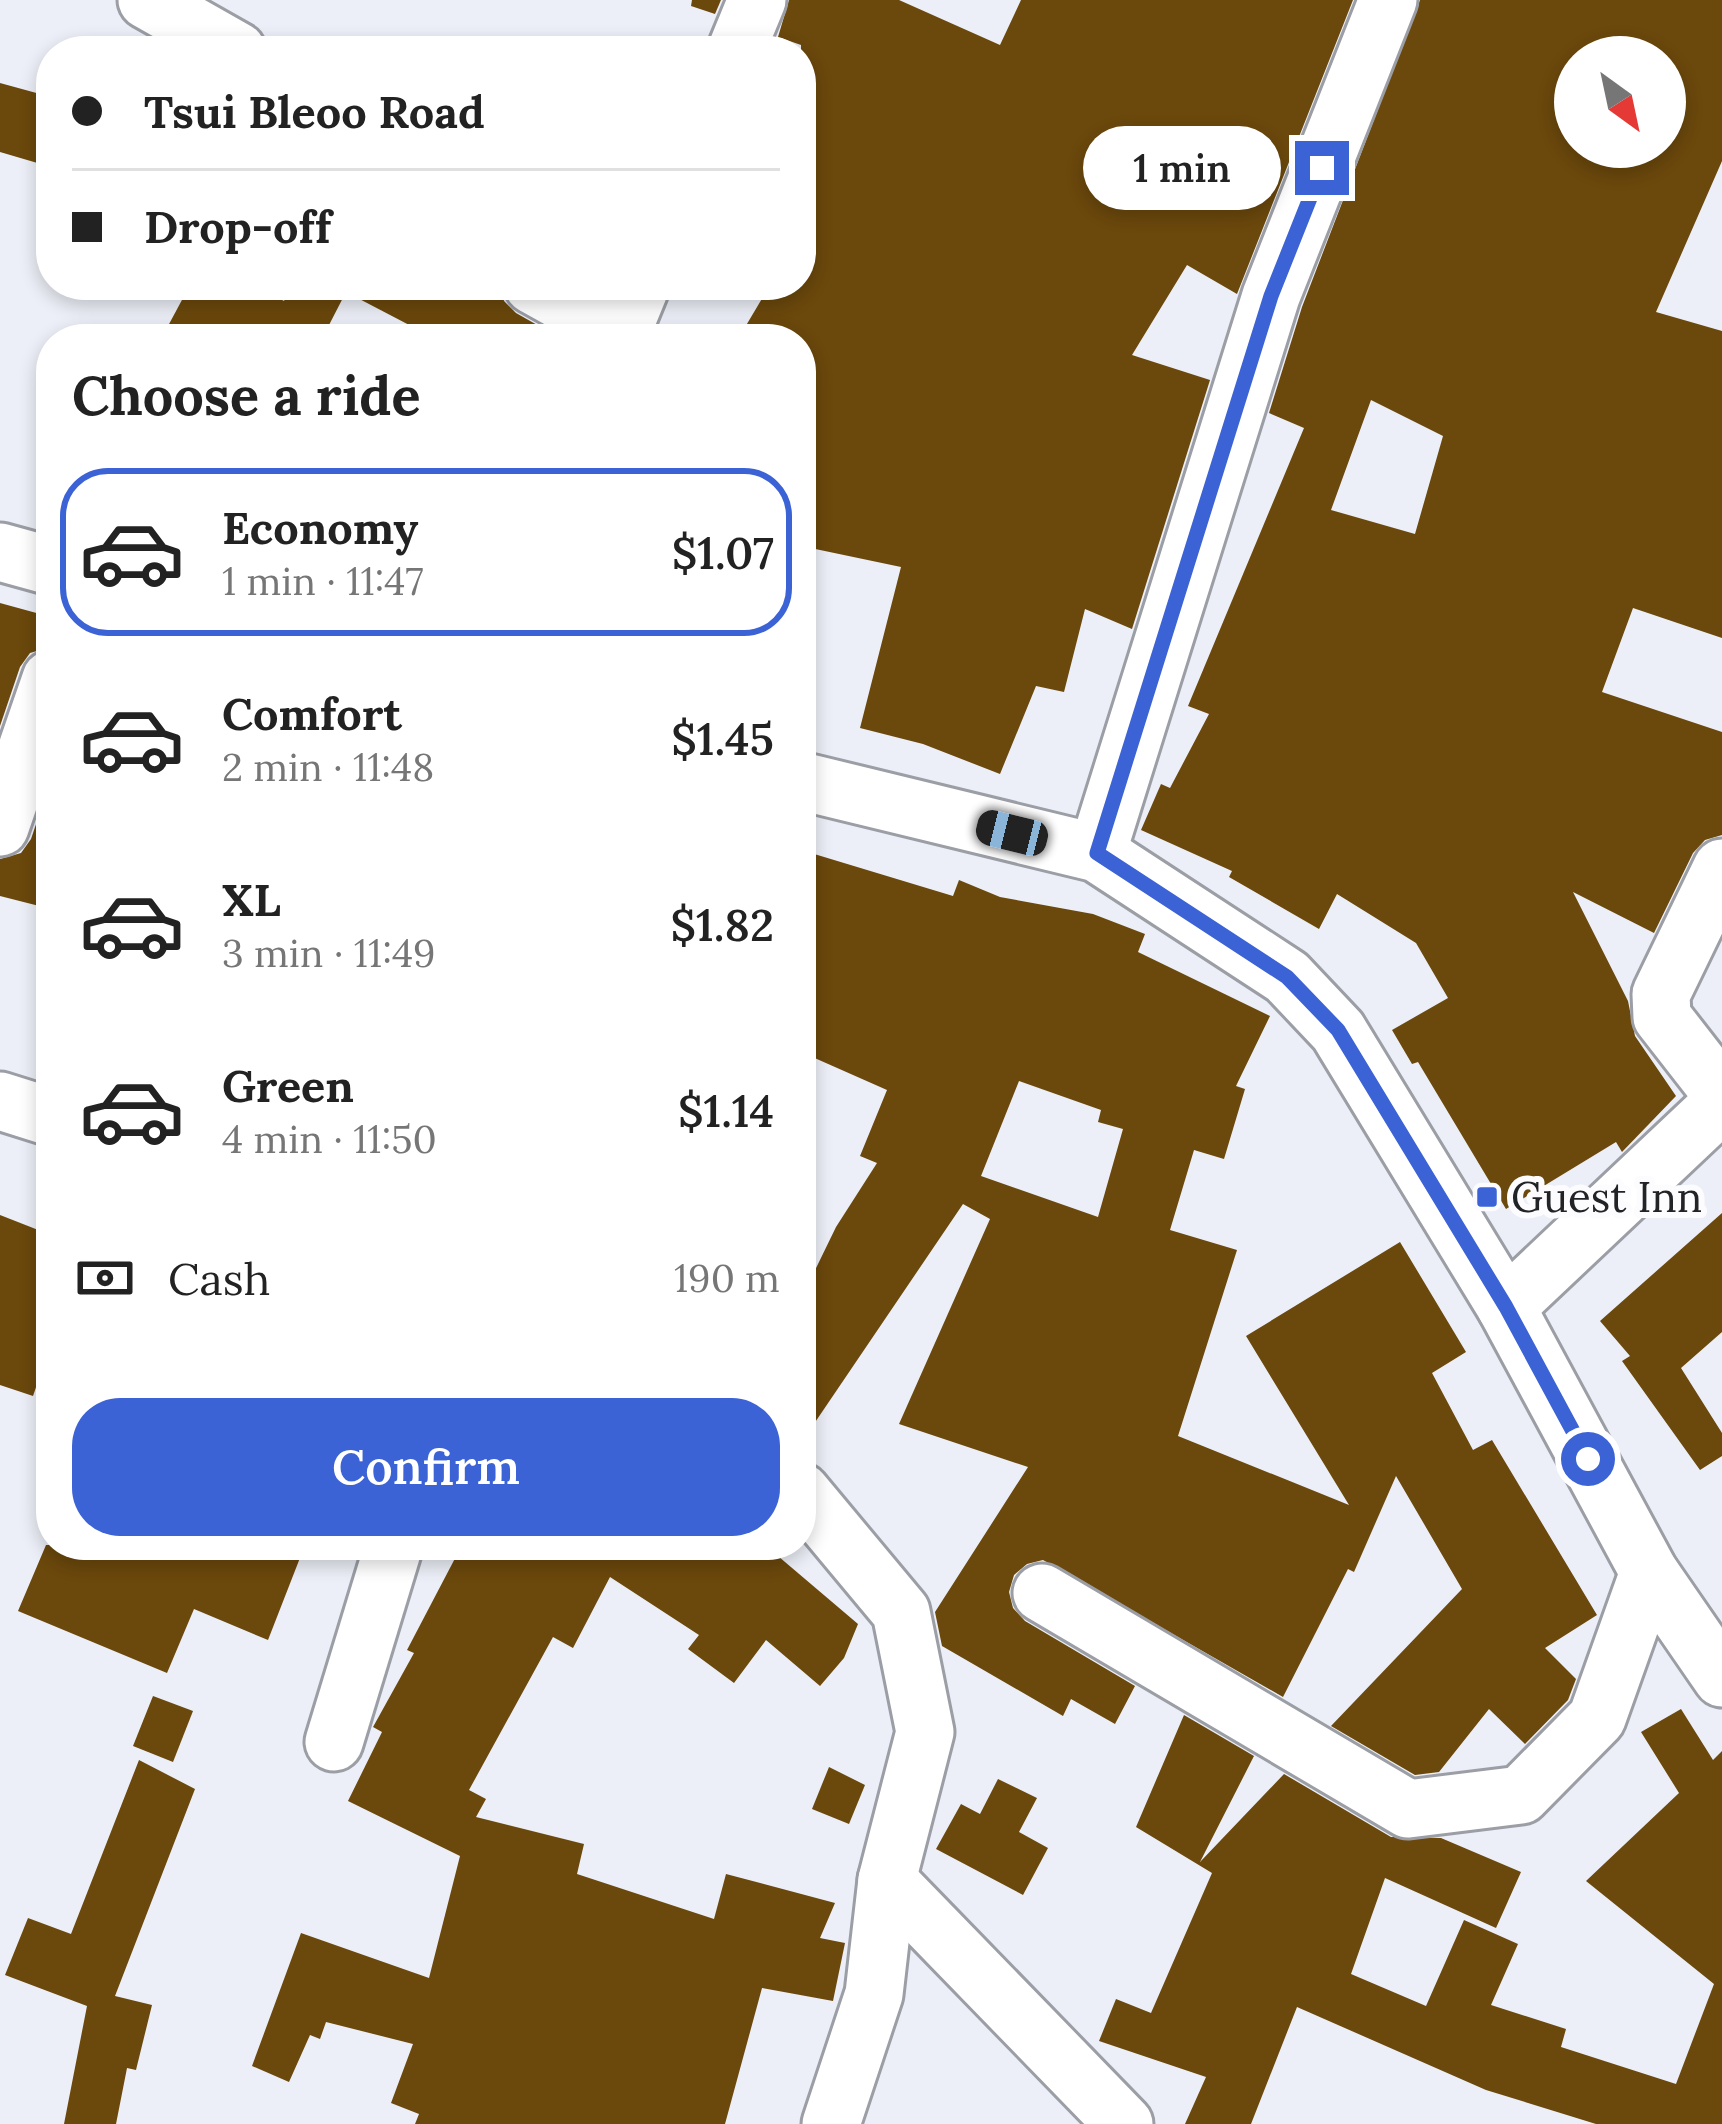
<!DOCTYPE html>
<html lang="en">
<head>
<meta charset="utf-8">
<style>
	body { margin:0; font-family:Lora,serif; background:#f2f2f2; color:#222; height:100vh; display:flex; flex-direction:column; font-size:45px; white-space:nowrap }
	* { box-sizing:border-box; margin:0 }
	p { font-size:39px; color:#767676 }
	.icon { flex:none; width:66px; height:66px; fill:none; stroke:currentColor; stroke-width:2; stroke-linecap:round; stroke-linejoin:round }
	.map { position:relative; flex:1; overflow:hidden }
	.details { position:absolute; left:36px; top:324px; width:780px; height:1236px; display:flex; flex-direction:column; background:#fff; border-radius:48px; box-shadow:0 6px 18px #0003 }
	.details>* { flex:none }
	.hud { position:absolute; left:36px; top:36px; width:780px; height:264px; border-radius:48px; box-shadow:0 6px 18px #0003; display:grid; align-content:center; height:264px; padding:0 36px; background:#fff }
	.needle { width:78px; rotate:147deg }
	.controls { position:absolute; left:1554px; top:36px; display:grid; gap:24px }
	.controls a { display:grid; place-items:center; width:132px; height:132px; border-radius:50%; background:#fff; box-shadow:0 6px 18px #0003; font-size:60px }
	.end { position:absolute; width:54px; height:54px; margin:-27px; border:15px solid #3c63d5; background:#fff; box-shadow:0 0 0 6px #fff }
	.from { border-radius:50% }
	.bubble { position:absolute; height:84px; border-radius:42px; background:#fff; box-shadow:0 6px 18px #0003; font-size:39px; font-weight:600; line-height:84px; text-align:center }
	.car { position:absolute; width:36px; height:72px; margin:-36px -18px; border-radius:15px; box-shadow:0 0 9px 3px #0007; background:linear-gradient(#222 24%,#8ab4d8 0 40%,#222 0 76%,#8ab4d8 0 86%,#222 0) }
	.hud b { display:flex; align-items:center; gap:42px; height:114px; font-size:45px }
	.hud b+b { border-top:3px solid #e0e0e0 }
	.hud i { width:30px; height:30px; background:#222 }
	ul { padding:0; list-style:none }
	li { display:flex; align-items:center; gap:36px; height:168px; margin:0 24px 18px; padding:0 12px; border:6px solid transparent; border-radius:48px }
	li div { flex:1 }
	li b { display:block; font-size:45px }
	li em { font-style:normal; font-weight:600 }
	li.active { border-color:#3c63d5 }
	li>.icon { width:108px; height:108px; stroke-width:1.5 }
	h2 { padding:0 36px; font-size:54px; line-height:144px }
	.pay { display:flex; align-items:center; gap:30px; height:132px; padding:0 36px; font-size:45px }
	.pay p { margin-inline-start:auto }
	.cta { display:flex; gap:24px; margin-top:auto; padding:24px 36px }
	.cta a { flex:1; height:138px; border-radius:48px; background:#3c63d5; color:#fff; font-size:48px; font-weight:600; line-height:138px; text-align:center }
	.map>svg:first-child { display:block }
</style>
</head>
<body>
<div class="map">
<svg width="1722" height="2124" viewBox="0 0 1722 2124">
	<rect width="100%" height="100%" fill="#eceff7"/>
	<g fill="#6b480c" fill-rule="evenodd">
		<path d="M692,0H721L715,14L691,6Z"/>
		<path d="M789,0H899L1000,45L1021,0H1353L1237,294L1187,265L1132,355L1210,380L1132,629L1085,609L1064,692L1036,686L1000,774L923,744L860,728L901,567L801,546V339H738L770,285H801V45L778,37Z"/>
		<path d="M1420,0H1722V161L1656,312L1722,331V638L1633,608L1602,692L1722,732V835L1705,840L1693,853L1654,933L1573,892L1628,1001L1635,1036L1676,1096L1622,1152L1616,1142L1506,1209L1418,1062L1412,1064L1392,1030L1448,998L1416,943L1337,894L1319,929L1229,877L1232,871L1141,830L1161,784L1170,788L1209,714L1188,706L1304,428L1269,413L1302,307ZM1575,57H1665V147H1575ZM1371,400L1443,436L1415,534L1331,510Z"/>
		<path d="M0,83L51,97V167L0,152Z"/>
		<path d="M190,285H254L284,301L292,285H500L504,301L516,313L562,339H436L346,292L329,325L354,339H161Z"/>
		<path d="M0,603L51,617V647L30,653L20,667L0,726Z"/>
		<path d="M51,780V909L0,896V859L21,853L31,839Z"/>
		<path d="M801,850L953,896L959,880L1000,897L1093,914L1145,934L1138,952L1270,1016L1236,1086L1245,1089L1224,1159L1194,1150L1170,1230L1237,1250L1178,1436L1349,1505L1246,1336L1400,1242L1466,1352L1432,1373L1473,1450L1492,1440L1597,1615L1545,1648L1576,1679L1568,1700L1525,1744L1489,1709L1439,1772L1415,1775L1331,1726L1462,1589L1396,1476L1354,1572L1348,1569L1283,1697L1043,1560L1027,1564L1014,1575L1009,1592L1013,1608L1025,1621L1135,1686L1115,1724L1071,1699L1063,1716L942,1646L935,1612L1028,1467L899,1424L990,1219L963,1204L801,1443V1299L836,1227L877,1163L860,1156L887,1090L801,1052ZM1019,1081L1101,1110L1098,1122L1123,1129L1098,1217L981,1176Z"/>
		<path d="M1722,1213V1332L1681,1368L1722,1433V1456L1700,1470L1622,1361L1630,1356L1600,1321Z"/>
		<path d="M0,1215L51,1235V1344L33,1396L0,1385Z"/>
		<path d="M46,1545H305L268,1640L194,1609L167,1673L18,1611Z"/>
		<path d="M462,1545H765L858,1624L844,1658L820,1686L766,1640L734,1683L688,1649L699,1635L610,1577L573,1648L553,1637L469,1790L486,1799L476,1817L584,1844L577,1874L714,1919L726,1874L835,1903L820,1938L845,1943L833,2001L762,1988L725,2124H415L419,2114L391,2103L413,2044L326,2022L320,2039L310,2035L289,2082L252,2066L301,1933L429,1978L460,1856L348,1801L382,1732L373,1727L414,1653L407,1650Z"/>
		<path d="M153,1696L193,1711L173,1762L133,1746Z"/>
		<path d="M1681,1709L1713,1760L1722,1751V2124H1596L1486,2090L1297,2007L1251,2124H1185L1206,2077L1099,2041L1116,1999L1151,2013L1212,1873L1136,1827L1184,1715L1254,1756L1200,1862L1284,1774L1391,1837L1441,1838L1521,1872L1496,1928L1385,1878L1351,1974L1426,2006L1464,1920L1518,1944L1491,2005L1566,2029L1561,2047L1676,2084L1714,1984L1586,1881L1679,1793L1641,1732Z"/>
		<path d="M139,1760L195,1789L115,1996L152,2005L136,2070L127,2068L116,2124H64L87,2006L5,1975L28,1918L71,1934Z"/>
		<path d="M829,1767L865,1785L849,1824L812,1809Z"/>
		<path d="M998,1779L1037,1798L1019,1832L1048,1848L1023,1895L936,1849L961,1804L980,1814Z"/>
	</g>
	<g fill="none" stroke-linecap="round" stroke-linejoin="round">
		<defs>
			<g id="minor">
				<path d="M147,0L237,51"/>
				<path d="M736,51L757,0"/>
				<path d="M533,285L621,334"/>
				<path d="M619,339L641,285"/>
				<path d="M0,552L51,566"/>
				<path d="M801,781L1097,853L1287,977L1338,1031L1506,1307L1649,1572L1722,1678"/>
				<path d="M0,827L51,679"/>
				<path d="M1097,853L1271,296L1388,0"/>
				<path d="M1722,868L1661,994L1662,1017L1722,1094"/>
				<path d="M0,1101L51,1117"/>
				<path d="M1506,1307L1722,1103"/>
				<path d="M801,1492L901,1612L925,1732L887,1880L874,1994L831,2124"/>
				<path d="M1042,1593L1408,1809L1521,1795L1597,1718L1649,1572"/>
				<path d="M334,1742L394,1545"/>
				<path d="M887,1880L1124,2124"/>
			</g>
		</defs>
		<use href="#minor" stroke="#9c9ea6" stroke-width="63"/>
		<use href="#minor" stroke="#fff" stroke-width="57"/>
	</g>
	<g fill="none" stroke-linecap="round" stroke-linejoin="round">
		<path stroke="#3c63d5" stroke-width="15" d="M1322,168L1271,296L1097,853L1287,977L1338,1030L1506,1307L1588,1459"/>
	</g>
	<rect fill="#3c63d5" stroke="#fcfcfe" stroke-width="4.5" x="1475" y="1185" width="24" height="24" rx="6"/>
	<g text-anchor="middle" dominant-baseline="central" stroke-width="12" stroke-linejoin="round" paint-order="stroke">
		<g font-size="42" fill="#222326" stroke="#fcfcfe" text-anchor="start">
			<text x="1511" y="1197">Guest Inn</text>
		</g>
	</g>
</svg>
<div class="controls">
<a><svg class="needle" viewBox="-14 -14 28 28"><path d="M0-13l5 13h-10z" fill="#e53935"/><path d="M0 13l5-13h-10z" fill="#767676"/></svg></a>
</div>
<i class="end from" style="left:1588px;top:1459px"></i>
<i class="end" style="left:1322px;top:168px"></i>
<div class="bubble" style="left:1083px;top:126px;width:198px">1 min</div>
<i class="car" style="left:1012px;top:833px;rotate:284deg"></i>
<div class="hud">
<b><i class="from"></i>Tsui Bleoo Road</b>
<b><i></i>Drop-off</b>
</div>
<section class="details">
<h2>Choose a ride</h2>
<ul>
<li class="active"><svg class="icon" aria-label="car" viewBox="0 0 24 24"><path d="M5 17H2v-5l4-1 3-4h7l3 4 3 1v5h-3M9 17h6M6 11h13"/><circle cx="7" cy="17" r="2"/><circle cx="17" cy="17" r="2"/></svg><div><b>Economy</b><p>1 min · 11:47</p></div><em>$1.07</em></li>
<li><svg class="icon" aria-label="car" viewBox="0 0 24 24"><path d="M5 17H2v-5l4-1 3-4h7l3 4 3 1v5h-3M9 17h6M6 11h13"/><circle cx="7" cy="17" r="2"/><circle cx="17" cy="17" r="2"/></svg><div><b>Comfort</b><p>2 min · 11:48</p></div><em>$1.45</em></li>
<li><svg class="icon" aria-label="car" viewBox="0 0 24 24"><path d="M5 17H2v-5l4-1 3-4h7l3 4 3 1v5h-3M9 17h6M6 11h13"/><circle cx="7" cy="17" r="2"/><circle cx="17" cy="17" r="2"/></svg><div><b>XL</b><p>3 min · 11:49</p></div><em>$1.82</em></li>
<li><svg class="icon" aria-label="car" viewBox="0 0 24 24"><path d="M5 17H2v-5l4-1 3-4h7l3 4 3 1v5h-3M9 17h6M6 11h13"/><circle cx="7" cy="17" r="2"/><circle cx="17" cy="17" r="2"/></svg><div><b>Green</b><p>4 min · 11:50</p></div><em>$1.14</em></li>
</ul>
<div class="pay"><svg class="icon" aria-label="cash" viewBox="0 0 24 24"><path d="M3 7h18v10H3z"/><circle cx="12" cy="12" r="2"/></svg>Cash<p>190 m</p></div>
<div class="cta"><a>Confirm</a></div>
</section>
</div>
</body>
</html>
